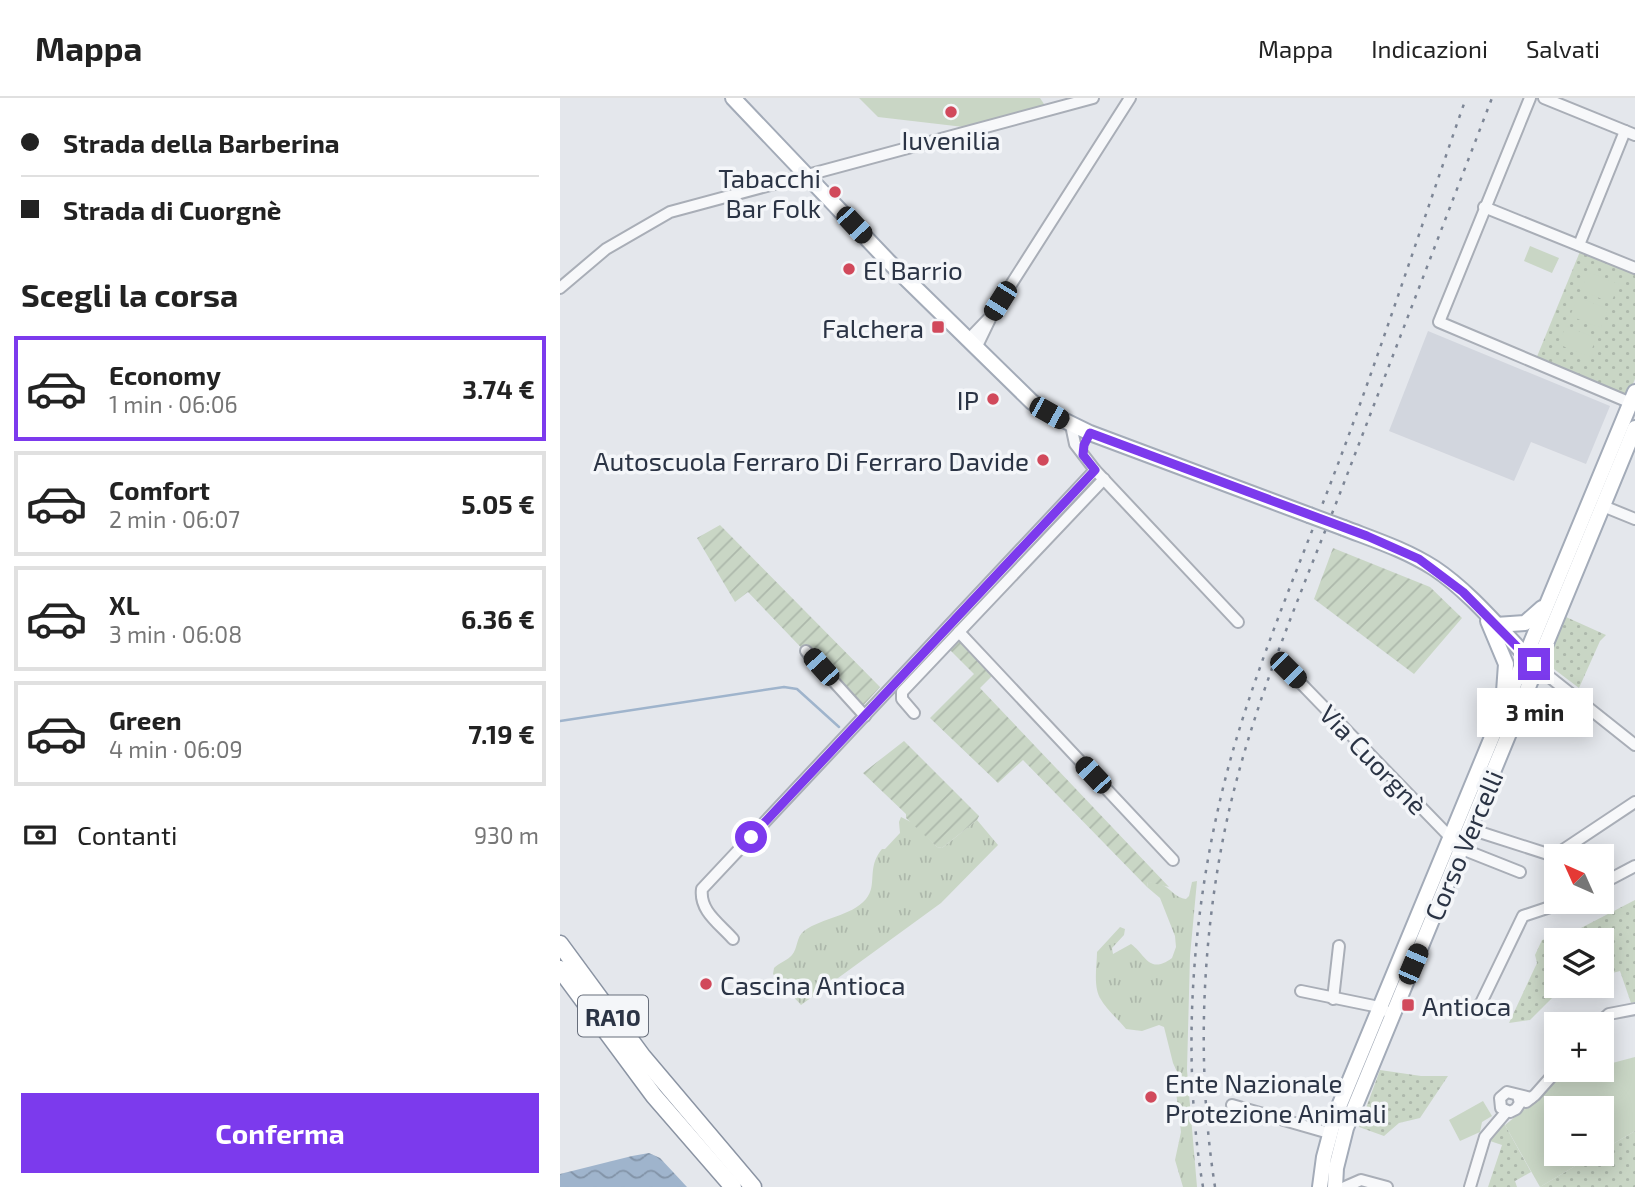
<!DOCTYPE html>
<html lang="it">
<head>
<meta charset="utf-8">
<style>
	body { margin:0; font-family:"Exo 2",sans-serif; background:#f6f6f6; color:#222; height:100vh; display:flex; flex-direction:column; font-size:26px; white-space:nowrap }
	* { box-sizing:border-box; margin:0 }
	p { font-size:23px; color:#767676 }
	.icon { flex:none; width:38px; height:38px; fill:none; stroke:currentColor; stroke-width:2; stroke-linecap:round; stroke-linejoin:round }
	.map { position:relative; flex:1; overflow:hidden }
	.drawer { display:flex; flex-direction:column; background:#fff; width:560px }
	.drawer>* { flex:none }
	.top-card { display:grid; align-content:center; height:154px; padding:0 21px; background:#fff }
	.needle { width:46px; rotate:315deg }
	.controls { position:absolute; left:984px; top:746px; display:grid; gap:14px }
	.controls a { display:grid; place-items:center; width:70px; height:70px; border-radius:0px; background:#fff; box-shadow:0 4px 18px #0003; font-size:35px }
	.end { position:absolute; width:32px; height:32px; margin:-16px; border:9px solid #7c3aed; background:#fff; box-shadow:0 0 0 4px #fff }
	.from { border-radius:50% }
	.bubble { position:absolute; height:49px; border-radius:0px; background:#fff; box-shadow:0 4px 18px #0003; font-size:23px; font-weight:700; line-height:49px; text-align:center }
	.car { position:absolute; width:21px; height:42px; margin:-21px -10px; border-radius:9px; box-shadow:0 0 5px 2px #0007; background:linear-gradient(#222 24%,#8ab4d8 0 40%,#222 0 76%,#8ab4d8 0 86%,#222 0) }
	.top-card b { display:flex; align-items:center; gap:24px; height:66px; font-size:26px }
	.top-card b+b { border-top:2px solid #e0e0e0 }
	.top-card i { width:18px; height:18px; background:#222 }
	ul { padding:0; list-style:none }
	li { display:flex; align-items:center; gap:21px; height:105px; margin:0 14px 10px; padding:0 7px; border:4px solid #e0e0e0; border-radius:0px }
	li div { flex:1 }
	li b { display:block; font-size:26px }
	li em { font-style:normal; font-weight:700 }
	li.current { border-color:#7c3aed }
	li>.icon { width:63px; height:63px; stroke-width:1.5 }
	h2 { padding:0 21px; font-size:32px; line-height:84px }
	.pay { display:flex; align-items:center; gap:18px; height:77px; padding:0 21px; font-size:26px }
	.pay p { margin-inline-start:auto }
	.button { display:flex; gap:14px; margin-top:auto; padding:14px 21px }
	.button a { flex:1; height:80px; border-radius:0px; background:#7c3aed; color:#fff; font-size:28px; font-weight:700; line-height:80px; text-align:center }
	header { display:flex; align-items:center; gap:42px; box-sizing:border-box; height:98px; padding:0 35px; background:#fff; border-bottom:2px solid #e0e0e0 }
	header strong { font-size:33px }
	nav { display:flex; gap:38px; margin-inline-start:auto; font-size:24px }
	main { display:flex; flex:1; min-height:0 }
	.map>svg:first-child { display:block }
</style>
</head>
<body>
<header>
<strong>Mappa</strong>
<nav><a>Mappa</a><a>Indicazioni</a><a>Salvati</a></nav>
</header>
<main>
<section class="drawer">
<div class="top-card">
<b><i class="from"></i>Strada della Barberina</b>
<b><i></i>Strada di Cuorgnè</b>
</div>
<h2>Scegli la corsa</h2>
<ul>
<li class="current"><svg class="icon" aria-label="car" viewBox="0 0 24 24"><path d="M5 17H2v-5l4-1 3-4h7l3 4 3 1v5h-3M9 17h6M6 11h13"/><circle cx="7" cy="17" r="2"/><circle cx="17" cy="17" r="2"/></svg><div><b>Economy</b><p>1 min · 06:06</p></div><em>3.74 €</em></li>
<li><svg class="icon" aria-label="car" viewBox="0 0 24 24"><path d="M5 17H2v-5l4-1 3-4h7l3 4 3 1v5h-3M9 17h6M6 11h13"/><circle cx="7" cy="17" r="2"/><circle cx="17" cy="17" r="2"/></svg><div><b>Comfort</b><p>2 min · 06:07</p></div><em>5.05 €</em></li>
<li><svg class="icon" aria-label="car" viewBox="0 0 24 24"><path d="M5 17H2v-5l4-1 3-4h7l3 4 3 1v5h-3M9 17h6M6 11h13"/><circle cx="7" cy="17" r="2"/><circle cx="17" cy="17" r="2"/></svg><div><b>XL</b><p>3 min · 06:08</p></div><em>6.36 €</em></li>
<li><svg class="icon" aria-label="car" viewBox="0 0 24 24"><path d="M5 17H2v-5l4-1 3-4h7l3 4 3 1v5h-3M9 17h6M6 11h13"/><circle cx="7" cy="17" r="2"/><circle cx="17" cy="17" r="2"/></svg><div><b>Green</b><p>4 min · 06:09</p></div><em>7.19 €</em></li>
</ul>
<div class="pay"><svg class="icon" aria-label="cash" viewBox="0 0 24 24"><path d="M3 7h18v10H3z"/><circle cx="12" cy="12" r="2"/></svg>Contanti<p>930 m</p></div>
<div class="button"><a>Conferma</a></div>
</section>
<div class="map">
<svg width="1075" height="1089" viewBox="0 0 1075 1089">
	<defs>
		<pattern id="grass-tufts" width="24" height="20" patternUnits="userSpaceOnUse" patternTransform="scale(1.75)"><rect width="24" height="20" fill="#c9d6c5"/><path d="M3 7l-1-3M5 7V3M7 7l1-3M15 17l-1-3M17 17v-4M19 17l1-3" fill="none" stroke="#adb8ab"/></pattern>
		<pattern id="park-dots" width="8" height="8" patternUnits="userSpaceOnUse" patternTransform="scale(1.75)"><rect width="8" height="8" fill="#c9d6c5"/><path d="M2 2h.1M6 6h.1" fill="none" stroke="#adb8ab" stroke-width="1.8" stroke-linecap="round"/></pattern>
		<pattern id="garden-furrows" width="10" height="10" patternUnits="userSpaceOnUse" patternTransform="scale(1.75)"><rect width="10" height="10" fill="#c9d6c5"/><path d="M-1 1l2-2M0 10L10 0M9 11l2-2" fill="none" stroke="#adb8ab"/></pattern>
		<pattern id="water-waves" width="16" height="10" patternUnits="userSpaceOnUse" patternTransform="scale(1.75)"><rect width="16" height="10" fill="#9fb4cc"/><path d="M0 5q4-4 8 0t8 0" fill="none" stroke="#8293a7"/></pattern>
	</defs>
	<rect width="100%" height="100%" fill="#e4e7ec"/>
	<path fill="#d2d6de" d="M868,233L1050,308L1026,366L971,344L954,383L829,333Z"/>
	<g fill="url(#grass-tufts)">
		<path d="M341,719L353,725L377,749L382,750L417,722L438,747L381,805L241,907L213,876L214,870C219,865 228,862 232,857C238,850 236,839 244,833C263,819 290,819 306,801C318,787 306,770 322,751H325L340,735L339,724Z"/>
		<path d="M637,783L630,858L627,972L637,1089H623L615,1062L621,1034L616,994L618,976L613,965L604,929L599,927L582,933L566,931C558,921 546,911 540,900C533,887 537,867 537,854L560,829L565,831L564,837L552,850L553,856L571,846C586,857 589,877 612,860L616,849L615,838L600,800L587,789L588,784C610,784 611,799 626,801L629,798L632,784Z"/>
	</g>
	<g fill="url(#park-dots)">
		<path d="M1021,151L1075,173V281L1068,298L976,261Z"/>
		<path d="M1006,519L1046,537L1040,543L1019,590L986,565Z"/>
		<path d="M1075,802V904L1071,905L1060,873L1041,878V842H996V887H1005L970,922L949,925L977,865L975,857L982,842L1019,831Z"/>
		<path d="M820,972L861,978H888L860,1020L839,1025L824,1038L799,1029Z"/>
		<path d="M942,1026L945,1027L971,1074L955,1083L957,1089H928L942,1047L930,1043L931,1037Z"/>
		<path d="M1075,1033V1089H980L1037,1055H1041V1053Z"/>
	</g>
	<g fill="url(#garden-furrows)">
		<path d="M160,427L320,589L300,611L188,494L175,504L137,440Z"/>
		<path d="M773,450L870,489L902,520L854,576L754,501Z"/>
		<path d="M398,540L434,576L420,590L609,789L588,784L587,789L463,662L438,685L370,620L414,576L388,550Z"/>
		<path d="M344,643L419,718L417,722L382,750L377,749L346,720V716L303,675Z"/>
	</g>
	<g fill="#c9d6c5">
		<path d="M299,0H480L486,9L421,31L318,19Z"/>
		<path d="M970,148L999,160L992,175L964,163Z"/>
		<path d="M1028,174L1059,186L1051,205L1021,192Z"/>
		<path d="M1018,199L1048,211L1041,230L1010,218Z"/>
		<path d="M1006,228L1036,240L1029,259L998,246Z"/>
		<path d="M1075,959V1033L1041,1053V1010H996V1055H1037L980,1089L945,1027L976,1002L1004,971H1041V968Z"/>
		<path d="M923,1003L932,1018L922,1024L920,1034L900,1043L889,1022Z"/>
	</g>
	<path fill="url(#water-waves)" d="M89,1055L100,1060L127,1089H0V1076L72,1058Z"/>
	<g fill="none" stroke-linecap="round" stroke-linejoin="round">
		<path stroke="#9fb4cc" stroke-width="2.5" d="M0,623L224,589L237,591L279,629"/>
		<defs>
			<g id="minor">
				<path d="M970,0L879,224L1071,305"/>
				<path d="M984,0L1075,37"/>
				<path d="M924,109L1075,170"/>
				<path d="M1019,147L1065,33"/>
				<path d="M0,190L46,151L110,114L533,0"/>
				<path d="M408,242L431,218L570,0"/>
				<path d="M416,250L430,221"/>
				<path d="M511,327L515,346L535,372L678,524"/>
				<path d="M1043,408L1075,421"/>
				<path d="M399,534L613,762"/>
				<path d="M246,553L305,618"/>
				<path d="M977,569L1075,647"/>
				<path d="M728,572L889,738L895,741"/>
				<path d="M354,615L342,601V594L544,381"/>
				<path d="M910,731L994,758L1075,704"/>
				<path d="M902,751L960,774"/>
				<path d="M1041,786L1075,768"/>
				<path d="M173,841C160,826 139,813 142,791L535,372"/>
				<path d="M741,893L819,909L826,913"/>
				<path d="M773,901L779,848"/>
				<path d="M914,912L921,905L963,818L1008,803"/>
				<path d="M1038,926L1049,916L1075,911"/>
				<path d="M958,998L960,1005L956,1011L950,1014L941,1010L940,1000L947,994L971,1000"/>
				<path d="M966,1004L975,997L998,971"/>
				<path d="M672,1007L769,1035"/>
				<path d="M785,1089L801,1082L827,1089"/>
				<path d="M910,1089L925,1039L947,1013"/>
			</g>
			<g id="major">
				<path d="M173,0L329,164L472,304L489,315L530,335L749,417"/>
				<path d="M784,430C815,442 846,452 874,470C910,494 939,530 969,561"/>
				<path d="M928,523L946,566L944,594"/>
				<path d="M936,527L965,525L982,510"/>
				<path d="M956,619L1019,603"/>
				<path d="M760,1089L764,1059L775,1018L1075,294"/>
				<path d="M775,1089L776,1070L786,1030L1075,330"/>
			</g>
			<g id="highway">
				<path d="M0,846L83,959L193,1089"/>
				<path d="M0,871L94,998L173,1089"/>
			</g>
		</defs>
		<use href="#minor" stroke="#a9aeb7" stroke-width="14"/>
		<use href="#major" stroke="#a3abb8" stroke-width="18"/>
		<use href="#highway" stroke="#8b94a3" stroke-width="19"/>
		<use href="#minor" stroke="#f7f8fa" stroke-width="10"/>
		<use href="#major" stroke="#fff" stroke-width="14"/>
		<use href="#highway" stroke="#fff" stroke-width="16"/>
		<g stroke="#7d8696" stroke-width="2.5" stroke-dasharray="3.5 7" stroke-linecap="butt">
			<path d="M643,1089C619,947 634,787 674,649C704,547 747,449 784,350C827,234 865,117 906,0"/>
			<path d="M655,1089C637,973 641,851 664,736C688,617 738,503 782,390C832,260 882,130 932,0"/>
		</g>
		<defs>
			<path id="major-bridge" d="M749,417L784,430"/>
		</defs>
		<use href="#major-bridge" stroke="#a3abb8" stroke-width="18" stroke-linecap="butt"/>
		<use href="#major-bridge" stroke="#fff" stroke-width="14"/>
	</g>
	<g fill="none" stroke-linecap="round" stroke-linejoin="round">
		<path stroke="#7c3aed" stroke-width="9" d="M191,739L535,372L523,357L524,347L530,335L807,438L859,461L903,494L974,566"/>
	</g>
	<g fill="#d1495b" stroke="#f4f6f9" stroke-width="2.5">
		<circle cx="391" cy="14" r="7"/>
		<circle cx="275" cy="94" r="7"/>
		<circle cx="289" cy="171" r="7"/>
		<rect x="371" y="222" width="14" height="14" rx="3.5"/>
		<circle cx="433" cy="301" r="7"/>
		<circle cx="483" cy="362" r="7"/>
		<circle cx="146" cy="886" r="7"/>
		<rect x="841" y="900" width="14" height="14" rx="3.5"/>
		<circle cx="591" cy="999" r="7"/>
	</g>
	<g text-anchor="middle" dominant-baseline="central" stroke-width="7" stroke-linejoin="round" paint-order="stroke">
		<rect fill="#f4f6f9" stroke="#676e7b" stroke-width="2" x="18" y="897.5" width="70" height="41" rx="5"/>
		<g font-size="24" font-weight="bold" fill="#2b3445">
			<text x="53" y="918">RA10</text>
		</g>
		<g font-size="26" fill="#2b3445" stroke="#f4f6f9" text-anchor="end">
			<text x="391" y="41" text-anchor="middle">Iuvenilia</text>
			<text x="261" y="79">Tabacchi<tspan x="261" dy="30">Bar Folk</tspan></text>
			<text x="303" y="171" text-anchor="start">El Barrio</text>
			<text x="364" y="229">Falchera</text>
			<text x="419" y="301">IP</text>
			<text x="469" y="362">Autoscuola Ferraro Di Ferraro Davide</text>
			<text x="160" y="886" text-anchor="start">Cascina Antioca</text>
			<text x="862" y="907" text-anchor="start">Antioca</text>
			<text x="605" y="984" text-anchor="start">Ente Nazionale<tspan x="605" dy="30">Protezione Animali</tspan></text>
		</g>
		<g font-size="26" fill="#2b3445" stroke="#f4f6f9">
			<text transform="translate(814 661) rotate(46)">Via Cuorgnè</text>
			<text transform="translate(903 747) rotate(-67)">Corso Vercelli</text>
		</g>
	</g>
</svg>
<div class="controls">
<a><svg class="needle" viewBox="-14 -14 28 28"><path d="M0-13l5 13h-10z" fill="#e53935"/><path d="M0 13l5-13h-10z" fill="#767676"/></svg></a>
<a><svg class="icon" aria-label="layers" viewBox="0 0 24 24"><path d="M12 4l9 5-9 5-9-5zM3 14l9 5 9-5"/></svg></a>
<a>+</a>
<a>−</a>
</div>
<i class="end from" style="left:191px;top:739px"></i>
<i class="end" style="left:974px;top:566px"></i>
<div class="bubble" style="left:917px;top:590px;width:116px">3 min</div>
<i class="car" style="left:294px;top:127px;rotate:137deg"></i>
<i class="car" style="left:440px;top:203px;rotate:212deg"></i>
<i class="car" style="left:489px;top:315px;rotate:119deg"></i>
<i class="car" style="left:261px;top:569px;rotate:318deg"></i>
<i class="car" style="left:728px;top:572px;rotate:135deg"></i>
<i class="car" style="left:533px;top:677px;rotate:317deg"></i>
<i class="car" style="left:853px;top:866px;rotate:23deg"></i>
</div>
</main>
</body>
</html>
